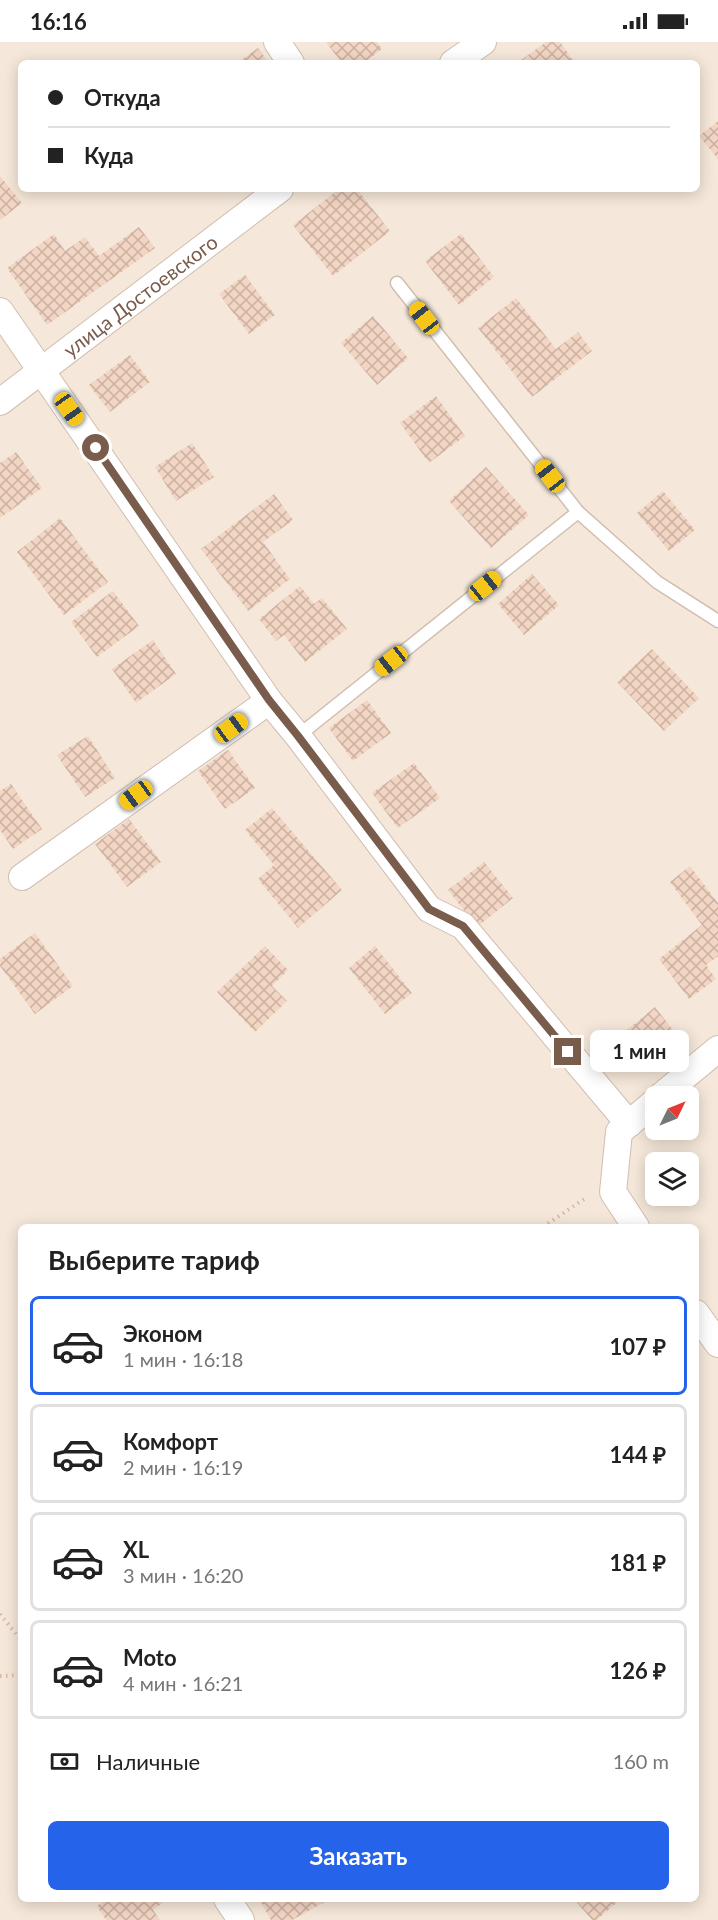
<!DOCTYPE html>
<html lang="ru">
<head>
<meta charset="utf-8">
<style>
	body { margin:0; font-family:Lato,sans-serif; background:#f6f6f6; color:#222; height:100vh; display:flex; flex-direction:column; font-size:22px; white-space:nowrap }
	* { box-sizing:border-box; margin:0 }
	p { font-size:20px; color:#767676 }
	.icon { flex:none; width:33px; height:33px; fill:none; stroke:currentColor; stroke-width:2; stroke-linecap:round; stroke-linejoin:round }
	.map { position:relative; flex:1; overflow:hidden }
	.drawer { position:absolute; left:18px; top:1182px; width:681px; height:678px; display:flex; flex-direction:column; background:#fff; border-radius:9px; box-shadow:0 3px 15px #0003 }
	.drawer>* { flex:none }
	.hud { position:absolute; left:18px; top:18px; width:682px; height:132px; border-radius:9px; box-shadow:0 3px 15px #0003; display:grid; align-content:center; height:132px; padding:0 30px; background:#fff }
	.needle { width:39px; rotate:47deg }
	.controls { position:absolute; left:645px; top:1044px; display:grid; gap:12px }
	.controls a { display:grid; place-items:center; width:54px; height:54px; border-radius:9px; background:#fff; box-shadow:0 3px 15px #0003; font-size:30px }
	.end { position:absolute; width:27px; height:27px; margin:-14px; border:8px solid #7a5c4d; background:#fff; box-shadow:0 0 0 3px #fff }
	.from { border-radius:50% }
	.bubble { position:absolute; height:42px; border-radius:9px; background:#fff; box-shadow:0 3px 15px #0003; font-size:20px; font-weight:700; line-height:42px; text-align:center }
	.car { position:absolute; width:18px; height:36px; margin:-18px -9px; border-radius:8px; box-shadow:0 0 4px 2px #0007; background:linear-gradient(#f5c518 24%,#345 0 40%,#f5c518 0 76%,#345 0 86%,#f5c518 0) }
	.hud b { display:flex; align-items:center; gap:21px; height:57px; font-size:22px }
	.hud b+b { border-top:2px solid #e0e0e0 }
	.hud i { width:15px; height:15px; background:#222 }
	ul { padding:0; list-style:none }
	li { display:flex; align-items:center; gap:18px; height:99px; margin:0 12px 9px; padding:0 18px; border:3px solid #e0e0e0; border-radius:9px }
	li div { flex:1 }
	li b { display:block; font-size:22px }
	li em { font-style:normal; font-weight:700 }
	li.on { border-color:#2563eb }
	li>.icon { width:54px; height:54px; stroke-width:1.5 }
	h2 { padding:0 30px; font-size:27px; line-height:72px }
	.pay { display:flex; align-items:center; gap:15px; height:66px; padding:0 30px; font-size:22px }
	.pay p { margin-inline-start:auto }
	.action { display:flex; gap:12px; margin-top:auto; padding:12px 30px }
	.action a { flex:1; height:69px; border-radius:9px; background:#2563eb; color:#fff; font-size:24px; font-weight:700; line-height:69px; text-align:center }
	.status { display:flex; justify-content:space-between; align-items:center; height:42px; padding:0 30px; background:#fff; direction:ltr }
	.status svg { height:16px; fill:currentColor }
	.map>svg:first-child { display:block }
</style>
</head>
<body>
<div class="status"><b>16:16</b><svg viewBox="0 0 49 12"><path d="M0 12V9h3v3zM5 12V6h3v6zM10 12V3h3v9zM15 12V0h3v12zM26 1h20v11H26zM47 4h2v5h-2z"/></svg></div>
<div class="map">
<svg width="718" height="1878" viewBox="0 0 718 1878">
	<defs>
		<pattern id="building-cross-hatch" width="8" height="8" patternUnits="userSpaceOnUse" patternTransform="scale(1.5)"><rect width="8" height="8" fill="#f3d5c3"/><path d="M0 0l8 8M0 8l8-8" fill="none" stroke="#cab0a1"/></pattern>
	</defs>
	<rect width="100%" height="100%" fill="#fdf6ec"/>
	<path fill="#f5e8da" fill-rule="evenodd" d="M0,0H718V1878H0ZM21,21H698V147H21ZM656,1054H688V1088H656ZM656,1120H688V1154H656ZM21,1185H696V1857H21Z"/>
	<g fill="url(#building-cross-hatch)">
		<path d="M326,0H377L382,7L364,21H342Z"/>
		<path d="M546,0H560L575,21H517Z"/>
		<path d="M258,6L269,21H237Z"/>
		<path d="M718,79V117L699,94Z"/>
		<path d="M0,134L22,161L0,178Z"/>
		<path d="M339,147H357L390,189L333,234L293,183Z"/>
		<path d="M139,185L155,206L47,283L7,226L54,192L65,209L85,195L99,214Z"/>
		<path d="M461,192L494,235L459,263L425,219Z"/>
		<path d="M245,233L275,273L249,292L219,252Z"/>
		<path d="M516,256L556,307L578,290L592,309L532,355L478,286Z"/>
		<path d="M373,274L408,316L377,343L341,301Z"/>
		<path d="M130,313L150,340L110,370L89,343Z"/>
		<path d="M436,354L465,394L429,421L400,381Z"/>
		<path d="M192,401L214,435L176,459L155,425Z"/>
		<path d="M16,410L42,446L0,476V421Z"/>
		<path d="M486,425L529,473L491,506L449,459Z"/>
		<path d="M663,449L695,488L669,509L637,471Z"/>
		<path d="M274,452L293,478L263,500L290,537L248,569L201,507Z"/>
		<path d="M60,476L108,540L64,573L17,510Z"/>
		<path d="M532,532L559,563L524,593L498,562Z"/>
		<path d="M300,544L314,562L322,556L347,587L305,620L284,593L276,599L259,577Z"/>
		<path d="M113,549L139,584L97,615L71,580Z"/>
		<path d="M153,598L176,632L136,661L112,627Z"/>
		<path d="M652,607L699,656L664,689L617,640Z"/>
		<path d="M367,658L391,691L353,719L329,686Z"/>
		<path d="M88,694L115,736L85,755L57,713Z"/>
		<path d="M228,708L255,746L225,767L198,729Z"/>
		<path d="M414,721L440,756L398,786L372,751Z"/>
		<path d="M11,742L42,787L13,807L0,788V749Z"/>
		<path d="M272,766L342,848L298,886L258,837L274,823L245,788Z"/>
		<path d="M129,777L161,820L127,845L95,802Z"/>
		<path d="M484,820L513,856L477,885L448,848Z"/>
		<path d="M690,824L718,861V914L706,923L716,937L689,957L659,917L702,883L670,840Z"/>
		<path d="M35,891L73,944L35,972L0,924V917Z"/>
		<path d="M265,904L288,928L272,944L287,959L255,990L217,950Z"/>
		<path d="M375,904L412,951L385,972L349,926Z"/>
		<path d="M655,965L673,988L634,1020L615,998Z"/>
		<path d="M107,1857H164L165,1859L153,1868L160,1878H106L97,1864Z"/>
		<path d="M259,1857H330L292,1878H271Z"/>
		<path d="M574,1857H621L597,1878H592Z"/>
	</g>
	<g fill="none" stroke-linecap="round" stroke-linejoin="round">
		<defs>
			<g id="service">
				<path d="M397,241L578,470L657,540L718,579"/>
				<path d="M298,694L578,470"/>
			</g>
			<g id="minor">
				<path d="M277,0L291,21"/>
				<path d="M453,21L483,0"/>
				<path d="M0,269L269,659L298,694L429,867L463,884L629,1082"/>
				<path id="s1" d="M0,360L280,147"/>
				<path d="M22,835L269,659"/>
				<path d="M661,1054L718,1007"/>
				<path d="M636,1185L613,1150L619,1090L656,1059"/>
				<path d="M696,1271L718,1302"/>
				<path d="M227,1857L241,1878"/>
			</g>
		</defs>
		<use href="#service" stroke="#d1beb0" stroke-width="15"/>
		<use href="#minor" stroke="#d1beb0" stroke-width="28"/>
		<g stroke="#d9b8a5" stroke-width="4" stroke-dasharray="1.5 4.5" stroke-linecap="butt">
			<path d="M543,1185L587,1155"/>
			<path d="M0,1572L21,1598"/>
			<path d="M0,1634L21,1633"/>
		</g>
		<use href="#service" stroke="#fff" stroke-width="12"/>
		<use href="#minor" stroke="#fff" stroke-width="26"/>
	</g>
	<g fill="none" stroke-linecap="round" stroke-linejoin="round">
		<path stroke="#7a5c4d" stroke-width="8" d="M96,406L269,658L298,694L429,867L463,884L568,1010"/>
	</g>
	<g text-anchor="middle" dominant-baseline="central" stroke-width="6" stroke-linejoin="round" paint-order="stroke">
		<g font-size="20" fill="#7a5c4d" stroke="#fffaf3">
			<text stroke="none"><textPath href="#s1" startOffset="176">улица Достоевского</textPath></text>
		</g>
	</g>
</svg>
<div class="controls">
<a><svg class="needle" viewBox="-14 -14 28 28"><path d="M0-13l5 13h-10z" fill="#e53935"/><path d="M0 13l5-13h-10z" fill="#767676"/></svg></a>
<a><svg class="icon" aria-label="layers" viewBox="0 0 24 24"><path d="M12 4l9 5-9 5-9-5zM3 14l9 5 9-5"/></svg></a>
</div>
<i class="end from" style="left:96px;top:406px"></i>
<i class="end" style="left:568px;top:1010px"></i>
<div class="bubble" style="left:590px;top:988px;width:99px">1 мин</div>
<i class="car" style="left:424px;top:276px;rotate:322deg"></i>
<i class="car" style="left:69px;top:367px;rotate:145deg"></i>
<i class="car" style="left:550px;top:434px;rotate:322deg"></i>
<i class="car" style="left:485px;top:544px;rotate:51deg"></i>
<i class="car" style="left:391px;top:619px;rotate:232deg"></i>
<i class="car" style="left:231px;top:686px;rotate:54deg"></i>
<i class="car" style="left:136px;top:753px;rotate:234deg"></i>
<div class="hud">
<b><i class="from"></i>Откуда</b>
<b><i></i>Куда</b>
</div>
<section class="drawer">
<h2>Выберите тариф</h2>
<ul>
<li class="on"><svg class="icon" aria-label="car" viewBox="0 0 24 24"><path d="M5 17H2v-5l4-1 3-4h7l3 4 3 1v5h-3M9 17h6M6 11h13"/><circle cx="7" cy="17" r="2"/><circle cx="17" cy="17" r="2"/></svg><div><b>Эконом</b><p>1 мин · 16:18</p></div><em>107 ₽</em></li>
<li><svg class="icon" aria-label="car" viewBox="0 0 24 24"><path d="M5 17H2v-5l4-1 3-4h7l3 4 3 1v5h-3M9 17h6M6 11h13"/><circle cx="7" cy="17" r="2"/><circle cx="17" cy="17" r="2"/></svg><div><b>Комфорт</b><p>2 мин · 16:19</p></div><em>144 ₽</em></li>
<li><svg class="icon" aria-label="car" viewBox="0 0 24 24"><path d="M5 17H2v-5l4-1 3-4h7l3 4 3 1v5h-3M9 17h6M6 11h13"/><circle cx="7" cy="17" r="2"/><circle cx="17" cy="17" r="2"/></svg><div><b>XL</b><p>3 мин · 16:20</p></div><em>181 ₽</em></li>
<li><svg class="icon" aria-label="car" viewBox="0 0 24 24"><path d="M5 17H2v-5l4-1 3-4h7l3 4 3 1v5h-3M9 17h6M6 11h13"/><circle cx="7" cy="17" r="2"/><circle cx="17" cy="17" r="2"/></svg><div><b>Moto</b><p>4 мин · 16:21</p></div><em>126 ₽</em></li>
</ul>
<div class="pay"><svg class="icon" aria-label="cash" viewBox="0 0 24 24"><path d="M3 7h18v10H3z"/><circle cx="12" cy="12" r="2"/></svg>Наличные<p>160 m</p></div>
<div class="action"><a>Заказать</a></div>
</section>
</div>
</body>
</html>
